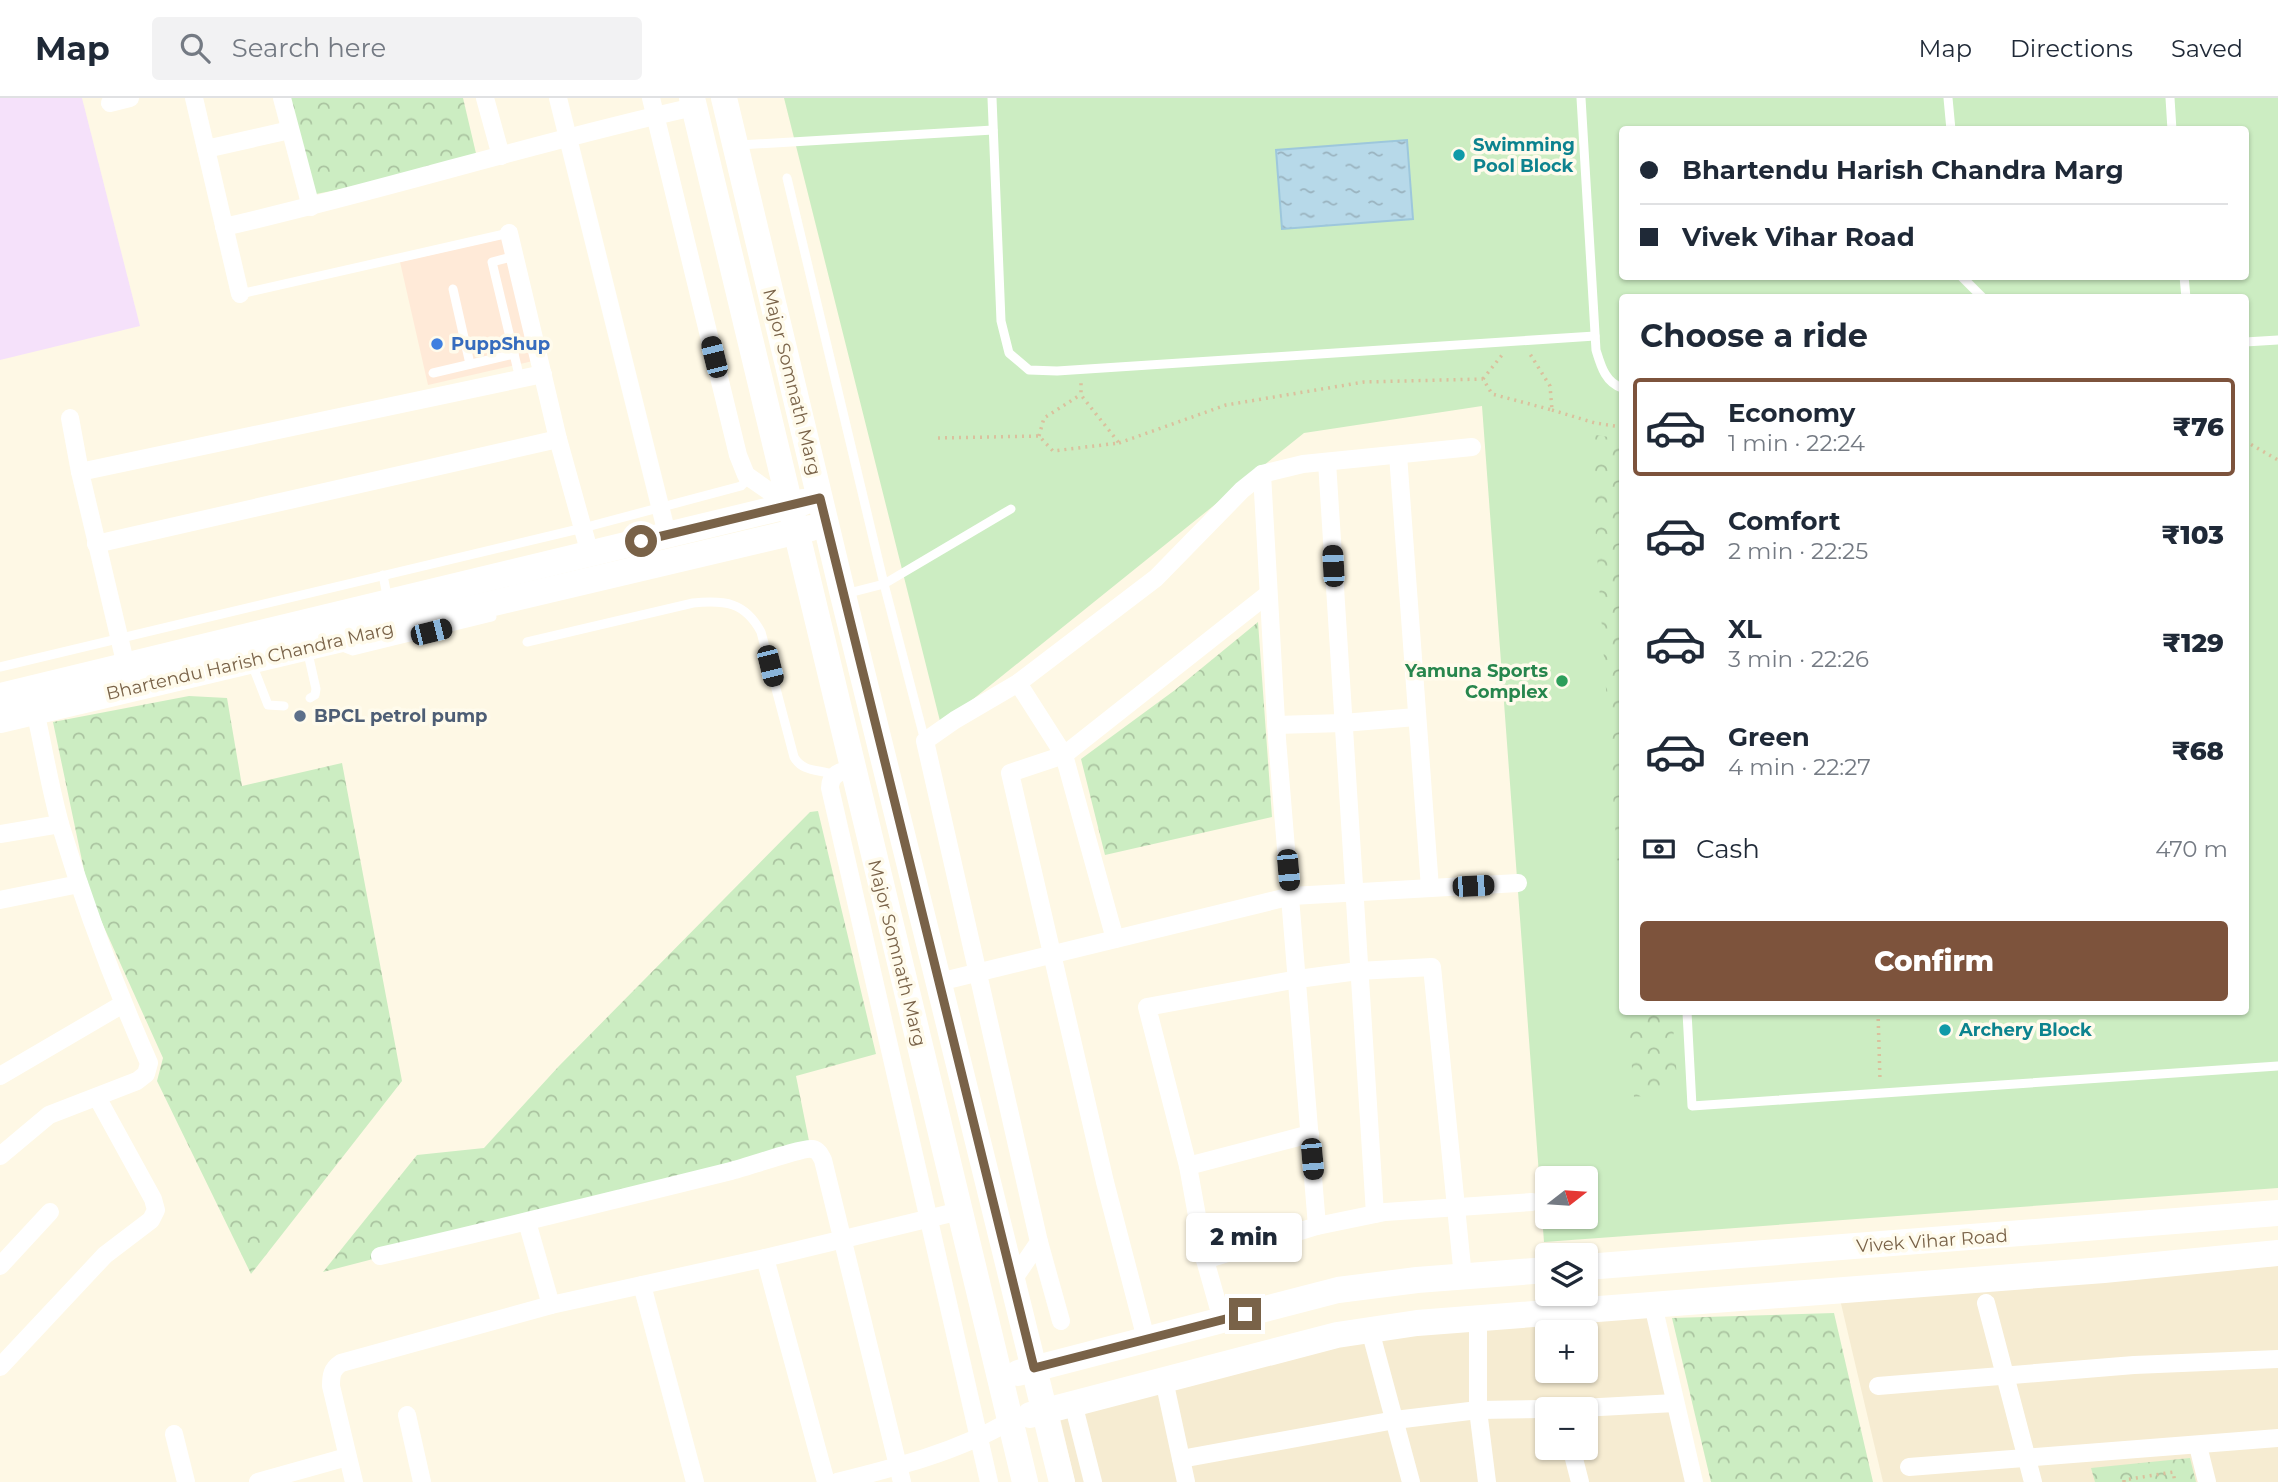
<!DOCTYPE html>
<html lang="en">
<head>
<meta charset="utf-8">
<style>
	body { margin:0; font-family:Montserrat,sans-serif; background:#f2f2f3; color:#1f2937; height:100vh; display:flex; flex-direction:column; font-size:26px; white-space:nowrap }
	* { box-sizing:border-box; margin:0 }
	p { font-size:23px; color:#747a83 }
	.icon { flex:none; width:38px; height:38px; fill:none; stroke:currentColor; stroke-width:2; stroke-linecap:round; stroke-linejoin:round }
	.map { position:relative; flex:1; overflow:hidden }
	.details { position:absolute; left:1619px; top:196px; width:630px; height:721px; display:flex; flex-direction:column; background:#fff; border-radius:7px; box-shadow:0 2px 5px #0004 }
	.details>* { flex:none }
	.hud { position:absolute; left:1619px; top:28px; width:630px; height:154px; border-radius:7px; box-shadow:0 2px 5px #0004; display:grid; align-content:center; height:154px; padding:0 21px; background:#fff }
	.needle { width:46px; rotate:73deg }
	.tools { position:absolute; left:1535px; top:1068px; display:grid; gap:14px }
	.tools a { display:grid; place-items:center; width:63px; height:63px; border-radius:7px; background:#fff; box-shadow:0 2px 5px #0004; font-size:35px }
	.end { position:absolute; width:32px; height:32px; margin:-16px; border:9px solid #796248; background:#fff; box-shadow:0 0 0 4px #fff }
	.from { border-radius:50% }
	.bubble { position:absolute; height:49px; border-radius:7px; background:#fff; box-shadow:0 2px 5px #0004; font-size:23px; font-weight:800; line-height:49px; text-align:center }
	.car { position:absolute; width:21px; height:42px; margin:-21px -10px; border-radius:9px; box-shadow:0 0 5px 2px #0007; background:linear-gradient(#222 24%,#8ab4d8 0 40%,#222 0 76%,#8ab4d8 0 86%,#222 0) }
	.hud b { display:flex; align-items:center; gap:24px; height:66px; font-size:26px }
	.hud b+b { border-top:2px solid #e0e1e3 }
	.hud i { width:18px; height:18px; background:#1f2937 }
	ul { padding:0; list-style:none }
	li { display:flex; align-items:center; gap:21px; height:98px; margin:0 14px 10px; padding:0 7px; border:4px solid transparent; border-radius:7px }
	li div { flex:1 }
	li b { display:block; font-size:26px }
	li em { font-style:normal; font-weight:800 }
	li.active { border-color:#7d533c }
	li>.icon { width:63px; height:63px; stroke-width:1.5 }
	h2 { padding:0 21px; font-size:32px; line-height:84px }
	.pay { display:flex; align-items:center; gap:18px; height:77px; padding:0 21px; font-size:26px }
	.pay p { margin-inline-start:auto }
	.action { display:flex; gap:14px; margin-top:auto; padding:14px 21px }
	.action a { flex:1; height:80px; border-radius:7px; background:#7d533c; color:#fff; font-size:28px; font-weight:800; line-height:80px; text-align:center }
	header { display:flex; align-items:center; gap:42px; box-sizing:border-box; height:98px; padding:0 35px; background:#fff; border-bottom:2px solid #e0e1e3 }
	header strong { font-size:33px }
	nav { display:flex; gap:38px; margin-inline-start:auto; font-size:24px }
	.search { width:490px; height:63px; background:#f2f2f3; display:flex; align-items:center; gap:18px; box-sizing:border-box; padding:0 24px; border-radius:7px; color:#747a83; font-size:26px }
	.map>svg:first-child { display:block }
</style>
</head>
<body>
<header>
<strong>Map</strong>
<div class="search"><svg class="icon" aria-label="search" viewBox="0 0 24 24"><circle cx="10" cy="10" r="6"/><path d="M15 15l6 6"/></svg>Search here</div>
<nav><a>Map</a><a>Directions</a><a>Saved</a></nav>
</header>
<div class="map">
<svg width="2278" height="1384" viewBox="0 0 2278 1384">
	<defs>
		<pattern id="park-crowns" width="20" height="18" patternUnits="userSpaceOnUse" patternTransform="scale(1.75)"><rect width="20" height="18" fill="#ccedc2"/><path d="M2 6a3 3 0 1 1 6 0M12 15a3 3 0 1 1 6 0" fill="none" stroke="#aac3a0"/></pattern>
		<pattern id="water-ripples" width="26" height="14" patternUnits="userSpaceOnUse" patternTransform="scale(1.75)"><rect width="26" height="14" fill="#b7d9e9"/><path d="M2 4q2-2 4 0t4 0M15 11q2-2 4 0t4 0" fill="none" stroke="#9ab3bf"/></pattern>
	</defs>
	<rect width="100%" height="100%" fill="#fef8e5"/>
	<g fill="#f6ecd2" fill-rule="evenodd">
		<path d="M2278,1168V1384H1883L1838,1193Z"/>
		<path d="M1653,1207L1694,1384H1075L1058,1311L1337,1237ZM1547,1234H1586V1272H1547ZM1547,1311H1586V1349H1547Z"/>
	</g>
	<path fill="#ffead8" d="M505,140L533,263L428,287L400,164Z"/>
	<path fill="#f5e1fa" d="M0,0H82L140,228L0,262Z"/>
	<path fill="#ccedc2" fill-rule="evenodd" d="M784,0H2278V1090L1544,1144L1482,308L1304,335L941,627ZM1622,32H2245V178H1622ZM1622,200H2245V914H1622ZM1547,1080H1586V1118H1547Z"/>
	<g fill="url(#park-crowns)">
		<path d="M282,0H463L478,64L306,98Z"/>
		<path d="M1589,336L1622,341V831Z"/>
		<path d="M1258,524L1272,719L1105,757L1081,661L1175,592Z"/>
		<path d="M189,598L227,600L242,688L342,665L402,983L251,1176L157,983L163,960L89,796L53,624Z"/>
		<path d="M818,713L876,956L796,978L811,1053L524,1122L323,1174L417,1057L484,1050L559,968L810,714Z"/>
		<path d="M1628,914H1672L1678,994L1634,999Z"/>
		<path d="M1834,1215L1873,1384H1711L1672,1220Z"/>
		<path d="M2190,1360L2196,1384H2095L2091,1370Z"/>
	</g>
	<path fill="url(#water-ripples)" stroke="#9dc7dc" stroke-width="2" d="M1407,42L1413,121L1282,131L1276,52Z"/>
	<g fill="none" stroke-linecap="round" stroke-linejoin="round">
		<g stroke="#dac09d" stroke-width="3.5" stroke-dasharray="2 5" stroke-linecap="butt">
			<path d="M1483,281L1502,257"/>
			<path d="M1552,312L1595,325L1622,329"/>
			<path d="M1039,338L1044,320L1080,297"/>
			<path d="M938,340L1039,338L1053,353L1119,345L1081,297V283"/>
			<path d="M2245,343L2278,362"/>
			<path d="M1119,345L1226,307L1364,284L1483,281L1492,296L1552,312L1550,288L1530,256H1527"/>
			<path d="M1878,914L1880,982"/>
			<path d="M2124,1384V1382L2173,1374L2175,1384"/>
		</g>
		<g stroke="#fff" stroke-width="9">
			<path d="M992,0L1001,223L1009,255L1029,272L1057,273L1595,238"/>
			<path d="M1581,0L1596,252C1601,268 1605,284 1622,290"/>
			<path d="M1948,0L1951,32"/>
			<path d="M2170,0L2172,32"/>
			<path d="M739,47L993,32"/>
			<path d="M787,80L884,486L925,643"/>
			<path d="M515,158L492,164L520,281"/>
			<path d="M1961,178L1983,200"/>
			<path d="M2184,178L2186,200"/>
			<path d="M453,191L470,266"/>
			<path d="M240,196L509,135"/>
			<path d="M2245,244L2278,242"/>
			<path d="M433,275L514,256"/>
			<path d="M383,477L388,503"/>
			<path d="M845,496L884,486L1011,411"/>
			<path d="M527,544L693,505C725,502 745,504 761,534L794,659C803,675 820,671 835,677"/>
			<path d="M340,548L353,553L492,519"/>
			<path d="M307,551L316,591L315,597L310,600"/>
			<path d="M252,566L268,607L284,608"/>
			<path d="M0,569L583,430L741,388L750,379"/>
			<path d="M1687,914L1692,1008L2278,968"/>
		</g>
		<g stroke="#fff" stroke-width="18">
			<path d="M194,0L240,196"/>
			<path d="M282,0L311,109"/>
			<path d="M485,0L501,58"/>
			<path d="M558,0L667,436"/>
			<path d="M651,0L738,357L746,377L789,407"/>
			<path d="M110,5L130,0"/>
			<path d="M206,51L290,32"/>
			<path d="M224,129C382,93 536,44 694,9"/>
			<path d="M509,135L558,341L590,456"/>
			<path d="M70,320L80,374L126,568"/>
			<path d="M1398,357L1430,790"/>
			<path d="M1327,364L1375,1116"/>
			<path d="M80,374L543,276"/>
			<path d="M1262,376L1277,641L1317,1128"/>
			<path d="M96,446L558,341"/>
			<path d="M1018,585L1064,657L1115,841"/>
			<path d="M1276,627L1343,625L1416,619"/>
			<path d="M852,671C841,673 830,676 830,690L989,1384"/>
			<path d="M0,736L60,726"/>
			<path d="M0,802L79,786"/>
			<path d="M939,884L1292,798L1518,785"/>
			<path d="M0,978L123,906"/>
			<path d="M0,1058L49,1017L137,983L146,976L149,965C115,888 85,809 61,729C50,691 44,651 35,613"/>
			<path d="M1188,1068L1310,1036"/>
			<path d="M527,1124L551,1207"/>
			<path d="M1039,1144L1061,1223"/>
			<path d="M380,1158C497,1131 614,1102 731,1073C744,1070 804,1049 812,1051C818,1052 820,1056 823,1062L902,1384"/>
			<path d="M765,1160L826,1384"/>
			<path d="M1205,1162L1317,1128L1385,1114L1532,1104"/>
			<path d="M0,1168L50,1114"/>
			<path d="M1013,1182L1039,1144L925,643L955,622L1018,585L1156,480L1242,392L1262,376L1303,366L1472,349"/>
			<path d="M642,1187L695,1384"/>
			<path d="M1986,1205L2033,1384"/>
			<path d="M1653,1207L1694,1384"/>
			<path d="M1478,1220V1312L1487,1384"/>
			<path d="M1222,1222L1205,1162L1188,1068L1147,909L1298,881L1358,873L1432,869L1463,1179"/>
			<path d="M1370,1232L1411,1384"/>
			<path d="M1146,1241L1105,1084L1010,675L1064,657L1268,496"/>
			<path d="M0,1269L105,1157L151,1122L156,1112L153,1101L97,999"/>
			<path d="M1164,1282L1186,1384"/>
			<path d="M1878,1288L2134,1267L2278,1261"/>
			<path d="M1073,1305L1093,1384"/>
			<path d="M1562,1311L1675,1305"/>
			<path d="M407,1317L422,1384"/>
			<path d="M174,1336L186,1384"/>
			<path d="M2198,1348L2207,1384"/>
			<path d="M1571,1349L1580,1384"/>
			<path d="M1181,1361L1395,1322L1478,1312L1547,1311"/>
			<path d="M1909,1369L2278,1340"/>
			<path d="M258,1384L347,1359"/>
			<path d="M354,1384L331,1288C331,1277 332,1271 341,1265L551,1207L765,1160L960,1113"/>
			<path d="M837,1384C897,1369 957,1354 1010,1323"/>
		</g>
		<g stroke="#fff" stroke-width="26">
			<path d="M692,0L1025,1384"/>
			<path d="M724,0L843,497L1062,1384"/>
			<path d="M0,598L804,404"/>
			<path d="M0,622L811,430"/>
			<path d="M1586,1169L2278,1115"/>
			<path d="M1018,1275L1338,1192L1417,1182L1547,1172"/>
			<path d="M1030,1317L1337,1237L1417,1225L2104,1172L2278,1155"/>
		</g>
	</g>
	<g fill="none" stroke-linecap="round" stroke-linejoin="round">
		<path stroke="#796248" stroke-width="9" d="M641,443L820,400L1034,1270L1245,1216"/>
	</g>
	<g fill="#0f9aa8" stroke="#fffbec" stroke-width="2.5">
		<circle cx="1459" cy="57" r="7"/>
		<circle cx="1945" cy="932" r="7"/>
	</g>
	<circle fill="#3f7fe0" stroke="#fffbec" stroke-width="2.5" cx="437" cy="246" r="7"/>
	<circle fill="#2e9e5b" stroke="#fffbec" stroke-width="2.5" cx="1562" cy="583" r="7"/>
	<circle fill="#5c6f8a" stroke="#fffbec" stroke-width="2.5" cx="300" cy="618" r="7"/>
	<g text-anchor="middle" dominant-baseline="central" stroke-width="7" stroke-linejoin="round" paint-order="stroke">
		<g font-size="18" font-weight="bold" fill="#0d838f" stroke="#fffbec" text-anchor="start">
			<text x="1473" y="47">Swimming<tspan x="1473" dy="21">Pool Block</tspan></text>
			<text x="1959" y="932">Archery Block</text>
		</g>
		<g font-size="18" font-weight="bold" fill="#366cbe" stroke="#fffbec" text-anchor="start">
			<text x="451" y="246">PuppShup</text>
		</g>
		<g font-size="18" fill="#796248" stroke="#fffbec">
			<text transform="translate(792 284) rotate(76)">Major Somnath Marg</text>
			<text transform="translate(250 563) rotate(-13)">Bhartendu Harish Chandra Marg</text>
			<text transform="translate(897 855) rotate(76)">Major Somnath Marg</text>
			<text transform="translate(1932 1143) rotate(-4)">Vivek Vihar Road</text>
		</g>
		<g font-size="18" font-weight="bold" fill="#27864d" stroke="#fffbec" text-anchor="end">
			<text x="1548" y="573">Yamuna Sports<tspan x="1548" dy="21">Complex</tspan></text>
		</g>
		<g font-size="18" font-weight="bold" fill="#4e5e75" stroke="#fffbec" text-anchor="start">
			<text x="314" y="618">BPCL petrol pump</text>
		</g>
	</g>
</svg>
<div class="tools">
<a><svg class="needle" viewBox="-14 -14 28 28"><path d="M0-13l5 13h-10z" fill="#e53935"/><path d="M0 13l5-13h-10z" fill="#747a83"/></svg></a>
<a><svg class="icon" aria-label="layers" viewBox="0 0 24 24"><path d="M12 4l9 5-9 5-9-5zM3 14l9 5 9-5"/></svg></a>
<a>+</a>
<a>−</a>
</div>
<i class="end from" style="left:641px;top:443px"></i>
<i class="end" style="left:1245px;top:1216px"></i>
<div class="bubble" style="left:1186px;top:1115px;width:116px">2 min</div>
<i class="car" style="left:714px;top:259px;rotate:346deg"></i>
<i class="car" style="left:1333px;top:468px;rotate:357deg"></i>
<i class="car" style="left:431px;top:534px;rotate:76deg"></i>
<i class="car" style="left:770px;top:568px;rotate:166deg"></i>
<i class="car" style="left:1288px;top:772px;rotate:175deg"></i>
<i class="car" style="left:1473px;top:788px;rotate:87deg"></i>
<i class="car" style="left:1312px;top:1061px;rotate:175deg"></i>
<div class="hud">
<b><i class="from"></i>Bhartendu Harish Chandra Marg</b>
<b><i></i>Vivek Vihar Road</b>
</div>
<section class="details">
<h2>Choose a ride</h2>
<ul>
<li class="active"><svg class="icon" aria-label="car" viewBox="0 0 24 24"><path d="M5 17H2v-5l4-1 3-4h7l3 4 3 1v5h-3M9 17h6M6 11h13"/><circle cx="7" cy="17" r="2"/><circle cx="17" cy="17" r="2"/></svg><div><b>Economy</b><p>1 min · 22:24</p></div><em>₹76</em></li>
<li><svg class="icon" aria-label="car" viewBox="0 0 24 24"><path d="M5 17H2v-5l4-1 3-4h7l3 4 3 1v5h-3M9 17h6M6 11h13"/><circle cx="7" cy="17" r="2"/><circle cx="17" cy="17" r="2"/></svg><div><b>Comfort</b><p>2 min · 22:25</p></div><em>₹103</em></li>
<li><svg class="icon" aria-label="car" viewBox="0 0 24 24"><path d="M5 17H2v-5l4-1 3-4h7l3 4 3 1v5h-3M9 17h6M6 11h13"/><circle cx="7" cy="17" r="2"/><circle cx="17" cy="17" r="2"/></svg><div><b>XL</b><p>3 min · 22:26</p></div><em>₹129</em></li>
<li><svg class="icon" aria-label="car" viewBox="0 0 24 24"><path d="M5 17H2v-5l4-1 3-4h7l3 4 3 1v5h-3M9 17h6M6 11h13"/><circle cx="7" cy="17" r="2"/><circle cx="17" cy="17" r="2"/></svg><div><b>Green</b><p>4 min · 22:27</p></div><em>₹68</em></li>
</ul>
<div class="pay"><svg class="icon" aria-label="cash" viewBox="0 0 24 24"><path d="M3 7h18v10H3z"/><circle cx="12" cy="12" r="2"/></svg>Cash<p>470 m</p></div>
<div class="action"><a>Confirm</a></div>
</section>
</div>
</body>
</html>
